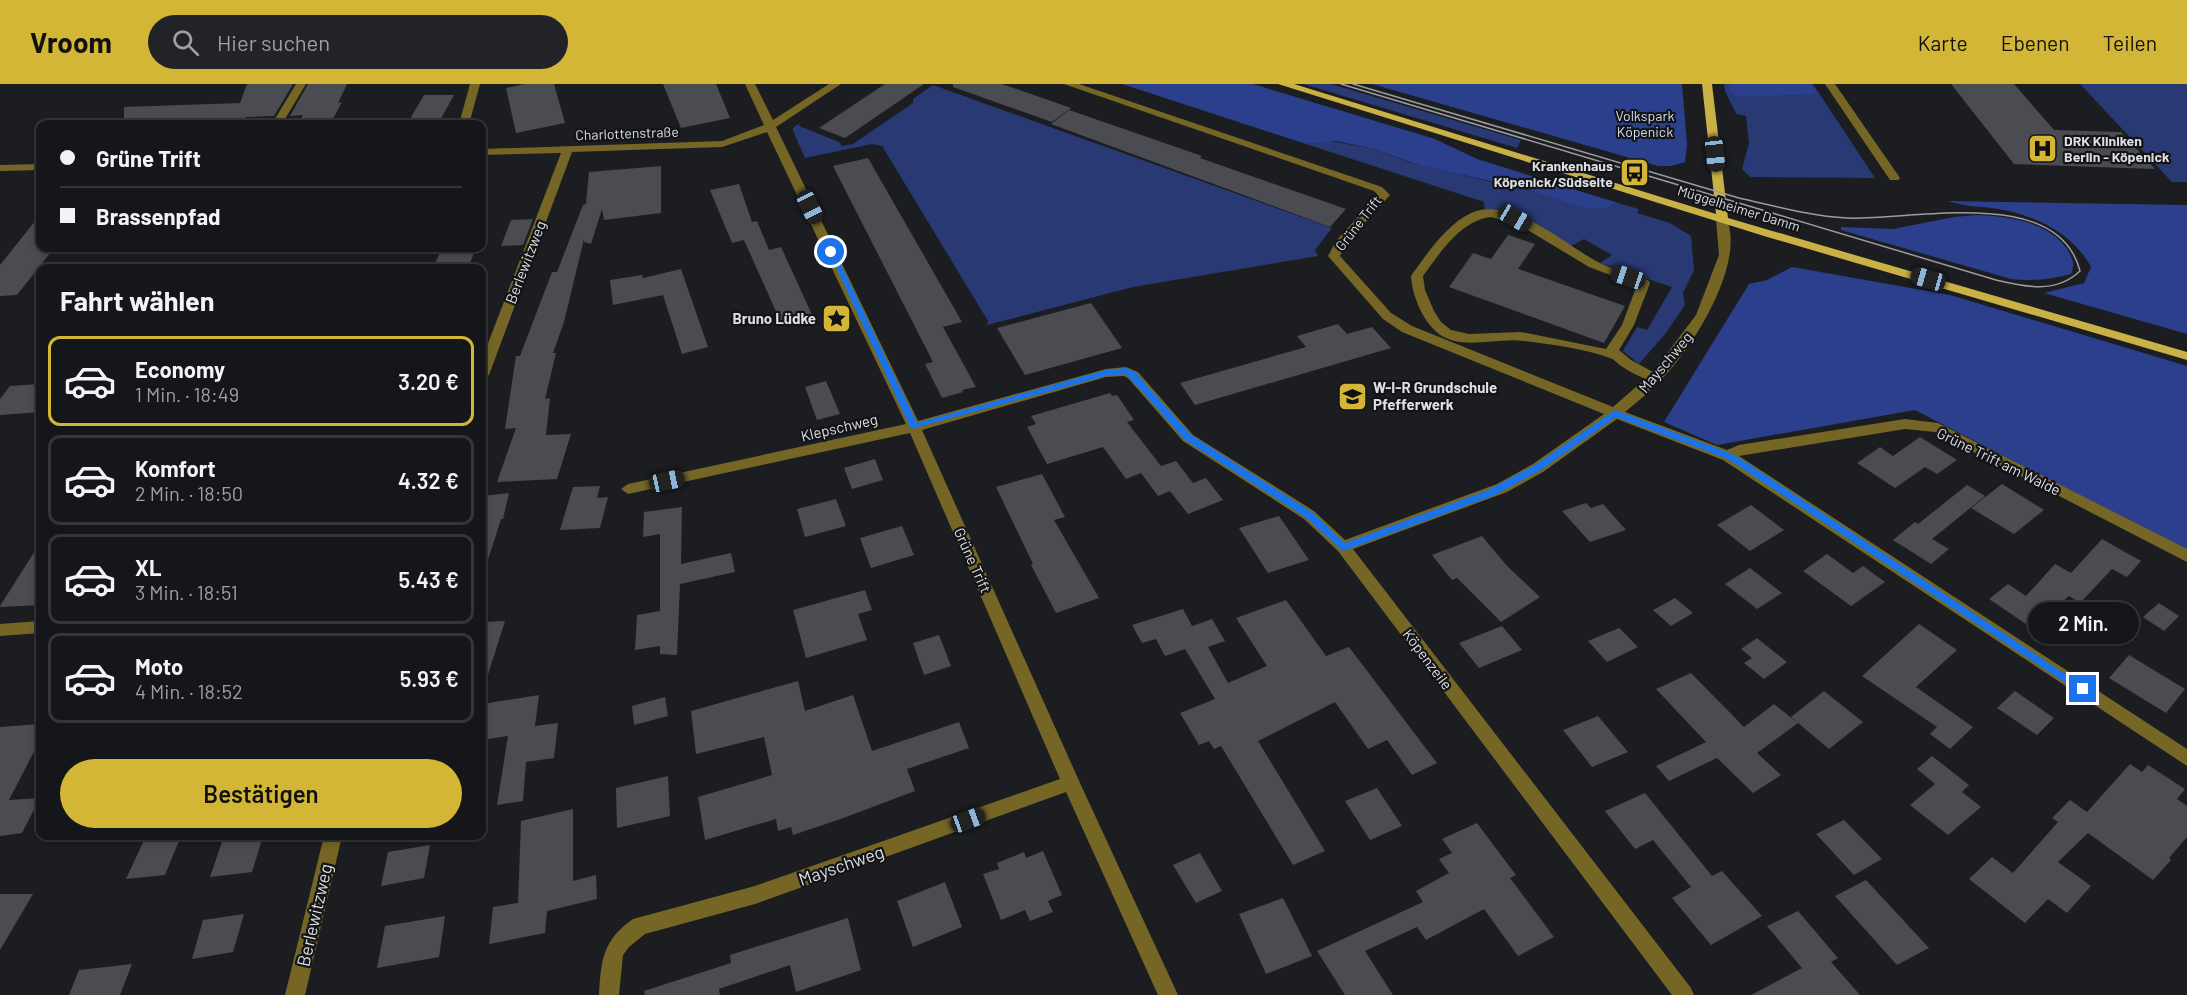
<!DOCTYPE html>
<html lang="de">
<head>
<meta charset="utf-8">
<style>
	body { margin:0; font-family:Barlow,sans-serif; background:#212326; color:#f1f3f6; height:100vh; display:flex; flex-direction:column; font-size:22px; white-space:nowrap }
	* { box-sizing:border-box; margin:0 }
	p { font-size:20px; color:#9d9fa2 }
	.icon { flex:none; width:33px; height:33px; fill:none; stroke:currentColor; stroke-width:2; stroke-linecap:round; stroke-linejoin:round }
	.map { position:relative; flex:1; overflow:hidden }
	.sheet { position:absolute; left:36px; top:180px; width:450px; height:576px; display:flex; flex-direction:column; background:#141619; border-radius:12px; box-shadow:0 3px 9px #0003,0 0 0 2px #333538 }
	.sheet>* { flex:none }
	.guide { position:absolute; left:36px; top:36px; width:450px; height:132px; border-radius:12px; box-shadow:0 3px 9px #0003,0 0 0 2px #333538; display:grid; align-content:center; height:132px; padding:0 24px; background:#141619 }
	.end { position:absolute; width:27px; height:27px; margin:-14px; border:8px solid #1a73e8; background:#fff; box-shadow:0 0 0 3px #fff }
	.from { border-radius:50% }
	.bubble { position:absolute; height:42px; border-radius:21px; background:#141619; box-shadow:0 3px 9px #0003,0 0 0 2px #333538; font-size:20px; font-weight:600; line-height:42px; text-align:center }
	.car { position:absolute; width:18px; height:36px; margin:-18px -9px; border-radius:8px; box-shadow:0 0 4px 2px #0007; background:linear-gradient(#222 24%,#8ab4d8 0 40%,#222 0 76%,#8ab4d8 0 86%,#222 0) }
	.guide b { display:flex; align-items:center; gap:21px; height:57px; font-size:22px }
	.guide b+b { border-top:2px solid #333538 }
	.guide i { width:15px; height:15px; background:#f1f3f6 }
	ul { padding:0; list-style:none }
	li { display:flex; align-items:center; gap:18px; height:90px; margin:0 12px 9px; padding:0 12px; border:3px solid #333538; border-radius:12px }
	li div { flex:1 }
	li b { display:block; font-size:22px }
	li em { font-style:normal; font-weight:600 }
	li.selected { border-color:#d3b635 }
	li>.icon { width:54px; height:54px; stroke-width:1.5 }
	h2 { padding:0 24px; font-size:27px; line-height:72px }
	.primary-button { display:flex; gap:12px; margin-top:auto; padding:12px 24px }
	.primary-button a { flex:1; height:69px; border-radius:36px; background:#d3b635; color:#111; font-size:24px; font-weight:600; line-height:69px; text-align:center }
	header { display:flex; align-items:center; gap:36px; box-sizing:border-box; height:84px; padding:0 30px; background:#d3b635; color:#111 }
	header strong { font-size:28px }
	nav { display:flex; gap:33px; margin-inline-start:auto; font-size:21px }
	.search { width:420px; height:54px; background:#212326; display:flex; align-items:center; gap:15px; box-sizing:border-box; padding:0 21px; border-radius:33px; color:#9d9fa2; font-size:22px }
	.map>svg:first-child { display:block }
</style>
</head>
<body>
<header>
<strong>Vroom</strong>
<div class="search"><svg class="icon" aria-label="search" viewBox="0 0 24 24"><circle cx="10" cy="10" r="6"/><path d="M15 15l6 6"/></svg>Hier suchen</div>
<nav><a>Karte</a><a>Ebenen</a><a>Teilen</a></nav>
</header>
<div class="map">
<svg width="2187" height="911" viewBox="0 0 2187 911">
	<rect width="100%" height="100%" fill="#1b1d21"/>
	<g fill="#283974">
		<path d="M1303,0H1331L1521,56L1517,64Z"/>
		<path d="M1724,0H1813L1875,94L1750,93L1742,85L1749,59L1746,32L1736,30L1725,7Z"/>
		<path d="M2080,0H2187V98H2172Z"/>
		<path d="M933,1L1332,144L1315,166L1318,172L1133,203L987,241L988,237L882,62L872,60L805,74L793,47V44L800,39L799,42L839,58L842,62L853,60L913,19V15Z"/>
		<path d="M1331,57L1375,65L1414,80L1606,124L1618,119L1639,125L1637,129L1670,139L1691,152L1694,186L1683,209L1685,221L1665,250L1639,280L1623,267L1624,265L1637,243L1647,246L1672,203L1600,179L1612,171L1584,155L1571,162L1515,131L1505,128H1485L1484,118L1306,60Z"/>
	</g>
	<g fill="#2b3f8c">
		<path d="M1122,0H1253L1435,55L1477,75L1618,119L1606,124H1585L1519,103L1421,82L1375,65L1336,57L1306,60Z"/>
		<path d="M1372,0H1682L1687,60L1685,78L1671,82H1658Z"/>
		<path d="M1729,0H1811L1818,10L1738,13L1730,8Z"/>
		<path d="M1948,117L2187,121V250L2044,209L2084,199L2091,183C2073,149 2035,131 1998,125C1981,122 1964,123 1948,117Z"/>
		<path d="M1976,131C2008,132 2051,138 2069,168C2073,176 2075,181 2071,190C2050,196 2032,197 2011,195L1841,146V143L1893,145L1954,133Z"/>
		<path d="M1792,183L1950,211L2187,282V467L1915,326L1717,361L1664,338L1749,200L1767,196Z"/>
	</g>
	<g fill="#4a4c51">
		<path d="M247,0H293L274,32L246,33L241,40H124V23L240,19Z"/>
		<path d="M308,0H347L338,19L342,18L330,40H298L303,31L290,32Z"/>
		<path d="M525,0H554L565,39L516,49L506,4Z"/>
		<path d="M663,0H716L730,34L681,44Z"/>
		<path d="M885,0H924L845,54L819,44Z"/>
		<path d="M953,0H1002L1071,24L1052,38L953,3Z"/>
		<path d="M1951,0H2014L2054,46L2121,48L2155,85L2014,80Z"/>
		<path d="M424,11H454L438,40H407Z"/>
		<path d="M1069,26L1202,72L1200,74L1346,125L1330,143L1051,40Z"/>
		<path d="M868,74L962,238L943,243L976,303L962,306L963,308L942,314L925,280L933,278L833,82Z"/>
		<path d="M661,82V129L604,136L602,125L591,160L584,158V155L564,238L553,269H556L545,315L550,314L546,351L571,350L557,395L497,398L516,344L505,345L516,272H520L552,188H557L583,121L586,120L589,88Z"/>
		<path d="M739,100L752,138L757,137L769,166L781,163L813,233L782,241L744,156L732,159L710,106Z"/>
		<path d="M40,131V164H54L17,211L0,212V181Z"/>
		<path d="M533,135L523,161L501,162L511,136Z"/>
		<path d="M1508,151L1535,160L1518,185L1625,222L1604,259L1449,203L1473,169L1491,175Z"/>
		<path d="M442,164H476L468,184H433Z"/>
		<path d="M681,185L708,263L682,270L663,211L613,221L610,196L642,191L643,194Z"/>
		<path d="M1091,219L1122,264L1025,291L997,244Z"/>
		<path d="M1338,240L1347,250L1372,243L1391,264L1195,321L1180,299L1306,263L1297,252Z"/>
		<path d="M826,297L840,330L817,336L805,303Z"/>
		<path d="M40,300V328L0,331V315L10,302Z"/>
		<path d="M1110,309L1112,312L1117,311L1134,336L1127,338L1161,382L1176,377L1193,399L1206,394L1223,416L1188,430L1170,407L1158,412L1141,389L1126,395L1103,363L1047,380L1027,343L1036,340L1031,332Z"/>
		<path d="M1920,353L1957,376L1937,390L1925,383L1895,404L1857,379L1880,363L1893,372Z"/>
		<path d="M875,375L883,396L852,405L844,384Z"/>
		<path d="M1042,390L1065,433L1054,436L1099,514L1056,529L1031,481L1033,480L996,403Z"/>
		<path d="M2002,400L2044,426L2014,450L1971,424Z"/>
		<path d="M1967,401L1985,412L1932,455L1949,465L1931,480L1893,456L1915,438L1918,440Z"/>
		<path d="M600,402L597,414L608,413L600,444L560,446L573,403Z"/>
		<path d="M509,409L503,435H501L486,482L482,481V412Z"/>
		<path d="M836,415L846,442L805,453L797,425Z"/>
		<path d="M1586,419L1591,424L1603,420L1626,446L1590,458L1562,427Z"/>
		<path d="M1751,421L1784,446L1750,467L1717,441Z"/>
		<path d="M682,423L681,480L731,469L735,488L680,500L677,571L660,570V562L635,566L637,531L660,527V450L643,453L644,428Z"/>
		<path d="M1279,432L1309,476L1268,489L1239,444Z"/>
		<path d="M902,442L914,471L871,484L860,454Z"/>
		<path d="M1482,452L1507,482L1540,513L1501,538L1457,494L1452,496L1432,471Z"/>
		<path d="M2102,455L2141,477L2127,493L2112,485L2080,519L2069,512L2032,544L1989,515L2008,500L2026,512L2055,480L2071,489Z"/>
		<path d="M40,459V521L0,523V522Z"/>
		<path d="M1827,470L1853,489L1863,482L1885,498L1851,522L1803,487Z"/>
		<path d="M1750,484L1782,509L1757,525L1725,500Z"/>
		<path d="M865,506L872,526L858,530L867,556L806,574L793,526Z"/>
		<path d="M1675,514L1693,529L1671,542L1653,526Z"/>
		<path d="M1286,516L1326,572L1349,563L1437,679L1412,691L1387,656L1368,665L1335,618L1258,657L1325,767L1293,781L1221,662L1214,665L1209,657L1199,661L1180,629L1215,615L1185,565L1165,572L1156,555L1142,559L1132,541L1183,525L1192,542L1212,535L1225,557L1208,563L1228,599L1267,582L1236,534Z"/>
		<path d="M2159,519L2179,532L2164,547L2143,533Z"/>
		<path d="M505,537L486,597L482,596V538Z"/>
		<path d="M1919,540L1957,566L1916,603L1973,643L1950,665L1930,650L1937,643L1862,592Z"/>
		<path d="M1502,542L1522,566L1479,584L1459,559Z"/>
		<path d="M1619,544L1638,563L1607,578L1588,557Z"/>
		<path d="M939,551L951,582L924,591L913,559Z"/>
		<path d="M1757,554L1787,578L1764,595L1744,579L1752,574L1741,565Z"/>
		<path d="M2129,571L2185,605L2166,629L2109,594Z"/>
		<path d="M1691,589L1744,643L1774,620L1798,639L1757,669L1781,691L1753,709L1717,674L1669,697L1656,682L1706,658L1656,605Z"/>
		<path d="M798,597L805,627L853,611L872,667L959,638L969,664L907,685L915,707L838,736L793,751L791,743L778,747L776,735L705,756L698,713L772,691L764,653L696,670L691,627Z"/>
		<path d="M1824,607L1863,638L1829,665L1791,633Z"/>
		<path d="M2015,607L2054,634L2037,651L1997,624Z"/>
		<path d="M539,611L535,642L558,639L554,674L526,678L523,717L497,721L508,652L482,656V620Z"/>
		<path d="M665,613L668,632L634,641L632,622Z"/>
		<path d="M1598,632L1628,668L1592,683L1563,646Z"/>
		<path d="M40,640V656L9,716L40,714L22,749L0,752V643Z"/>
		<path d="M1932,672L1969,701L1962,708L1981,723L1948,751L1910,721L1935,700L1917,685Z"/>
		<path d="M2130,680L2142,688L2148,681L2185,705L2177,715L2187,722V753L2169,774L2171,776L2153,796L2088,749L2058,778L2091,802L2067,829L2048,815L2025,839L1969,795L1992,773L2013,789L2058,738L2052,734L2070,716L2087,728Z"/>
		<path d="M668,692L670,732L617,744L616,704Z"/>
		<path d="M1377,704L1402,742L1370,756L1345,717Z"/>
		<path d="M1645,709L1712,792L1722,787L1762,832L1711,861L1672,814L1691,803L1653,756L1635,765L1605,727Z"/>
		<path d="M573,725V797L596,791L597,815L547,827L545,849L489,860L493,823L518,819L521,737Z"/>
		<path d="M1844,736L1882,775L1854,791L1816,750Z"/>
		<path d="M1477,739L1516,791L1510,794L1554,853L1518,872L1484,825L1426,856L1417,843L1365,867L1393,911H1345L1317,867L1423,818L1416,807L1449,789L1439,775L1452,769L1442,755Z"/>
		<path d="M146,752H181L165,791L126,795Z"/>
		<path d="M224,752H263L252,788L210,793Z"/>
		<path d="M430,761L424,794L381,802L388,768Z"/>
		<path d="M1043,767L1062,811L1048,817L1053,828L1030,837L1025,826L1001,836L983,790L999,785L997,779L1024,768L1026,774Z"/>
		<path d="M1200,769L1222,807L1196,819L1173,781Z"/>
		<path d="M1866,796L1892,824L1929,864L1897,881L1835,812Z"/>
		<path d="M945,798L962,843L913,863L897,817Z"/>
		<path d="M0,810H33L0,866Z"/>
		<path d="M1283,814L1312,872L1266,890L1239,830Z"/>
		<path d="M1798,827L1838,874L1831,878L1860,911H1751L1802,884L1767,842Z"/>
		<path d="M244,830L233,868L192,875L203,836Z"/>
		<path d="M445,832L439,873L377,884L385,842Z"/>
		<path d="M848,834L861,886L796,908L790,881L719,905L720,911H645L644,907L731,879L730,871Z"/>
		<path d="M132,880L120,911H69L79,886Z"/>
	</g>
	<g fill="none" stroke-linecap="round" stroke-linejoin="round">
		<g fill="#756626" fill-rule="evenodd">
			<path d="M296,0H306L282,40H272Z"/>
			<path d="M470,0H480L469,40H459Z"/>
			<path d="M745,0H755L773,36L829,0H841L776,43L918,337L1106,285L1126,283L1138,288L1193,351L1314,427L1345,456L1497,400L1533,380L1604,330L1402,248L1383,235L1328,172L1336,157L1378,111L1374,107L1064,0H1079L1382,103L1390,111L1345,161L1340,172L1391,229L1412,242L1613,323L1645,295C1637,291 1628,287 1621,282C1617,279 1614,275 1610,274C1586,265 1550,260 1524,257C1498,253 1466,266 1442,252C1424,241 1412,212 1411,192C1426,171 1447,140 1471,129C1512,112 1563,159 1596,177C1613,186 1631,190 1648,196L1650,199L1634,241L1619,266L1631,276L1653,288L1696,231L1719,171L1716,135L1718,133H1726C1747,179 1692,265 1660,297C1649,308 1637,318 1625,328L1727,366L1739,361L1905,335L1938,339L2187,465V478L1935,348L1905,345L1739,372L2187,665V682L1723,376L1617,335L1543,388L1507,408L1353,465L1691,904L1694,911H1672L1338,467L1304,435L1183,357L1128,294L1124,292L1106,293L922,346L1080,699L1178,911H1158L1066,708L755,820L645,850L629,863L623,871L619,911H599C601,876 603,856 633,835L755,802L1060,695L910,349L628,410L621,405L628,400L906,340L767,48L722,63L572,68L489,291L482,295V275L561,69L482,71V65L722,57L764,41ZM1491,133L1518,140L1589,183L1637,201L1622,241L1606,265L1521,248L1469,250L1451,246L1441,238L1434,227L1425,206L1423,192C1440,169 1461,136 1491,133Z"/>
			<path d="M1825,0H1835L1900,94L1898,96H1890Z"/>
			<path d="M40,80V86L0,87V81Z"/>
			<path d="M40,537V549L0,552V540Z"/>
			<path d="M324,752H342L305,911H285Z"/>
		</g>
		<path fill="#cab145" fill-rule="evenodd" d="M1278,0H1294L1716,130L1702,0H1712L1728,134L2187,268V276L1764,152Z"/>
		<path stroke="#9b9c9f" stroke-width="1.5" d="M1341,0L1996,196C2025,203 2056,210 2080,187C2058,100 1911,137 1847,134C1811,132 1775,122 1739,114L1353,0"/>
	</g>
	<path fill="#1a73e8" d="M828,166L835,168L917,339L1106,286L1126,284L1136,289L1191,351L1312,428L1345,459L1488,406L1535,381L1615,326L1732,370L1744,377L2088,605L2083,609L2079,608L1737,381L1725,374L1616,333L1541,386L1495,411L1343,467L1305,433L1185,356L1129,293L1124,290L1106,292L911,345Z"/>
	<defs>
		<symbol id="hospital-square" viewBox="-11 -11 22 22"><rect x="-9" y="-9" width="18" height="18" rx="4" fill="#d3b635" stroke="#121418"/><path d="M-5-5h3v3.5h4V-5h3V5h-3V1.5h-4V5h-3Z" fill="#111"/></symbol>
		<symbol id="bus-square" viewBox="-11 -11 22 22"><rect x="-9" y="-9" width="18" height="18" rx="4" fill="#d3b635" stroke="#121418"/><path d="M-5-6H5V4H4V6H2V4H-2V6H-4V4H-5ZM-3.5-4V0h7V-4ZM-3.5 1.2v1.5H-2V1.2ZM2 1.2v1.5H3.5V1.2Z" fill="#111"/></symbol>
		<symbol id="sight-square" viewBox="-11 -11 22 22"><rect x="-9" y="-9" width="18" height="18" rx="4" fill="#d3b635" stroke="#121418"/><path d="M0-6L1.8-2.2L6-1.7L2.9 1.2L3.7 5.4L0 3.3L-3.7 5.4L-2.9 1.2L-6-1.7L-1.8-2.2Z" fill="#111"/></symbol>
		<symbol id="school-square" viewBox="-11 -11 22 22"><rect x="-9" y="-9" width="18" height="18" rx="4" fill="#d3b635" stroke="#121418"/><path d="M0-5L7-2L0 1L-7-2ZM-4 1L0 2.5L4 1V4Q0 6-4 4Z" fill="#111"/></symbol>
	</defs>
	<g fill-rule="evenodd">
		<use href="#hospital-square" x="2026" y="48" width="33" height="33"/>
		<use href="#bus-square" x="1618" y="72" width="33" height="33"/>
		<use href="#sight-square" x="820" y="218" width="33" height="33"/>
		<use href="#school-square" x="1336" y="296" width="33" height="33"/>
	</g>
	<g text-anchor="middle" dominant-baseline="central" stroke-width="4.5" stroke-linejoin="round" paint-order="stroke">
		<g font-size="14" fill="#d5ddf3" stroke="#121418">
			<text x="1645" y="31">Volkspark<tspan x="1645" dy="16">Köpenick</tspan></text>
		</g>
		<g font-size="14" fill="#dedfe2" stroke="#121418">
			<text transform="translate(627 49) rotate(-2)">Charlottenstraße</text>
			<text transform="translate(1739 124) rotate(17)">Müggelheimer Damm</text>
			<text transform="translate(1358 139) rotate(-52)">Grüne Trift</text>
		</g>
		<g font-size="14" font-weight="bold" fill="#dedfe2" stroke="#121418" text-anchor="start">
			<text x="2064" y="56">DRK Kliniken<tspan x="2064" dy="16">Berlin - Köpenick</tspan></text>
			<text x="1613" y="81" text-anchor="end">Krankenhaus<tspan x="1613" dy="16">Köpenick/Südseite</tspan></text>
		</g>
		<g font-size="15" fill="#dedfe2" stroke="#121418">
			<text transform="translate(525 178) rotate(-69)">Berlewitzweg</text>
			<text transform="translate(1665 278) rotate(-50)">Mayschweg</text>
			<text transform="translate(839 343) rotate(-13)">Klepschweg</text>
			<text transform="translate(1999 377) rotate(26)">Grüne Trift am Walde</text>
			<text transform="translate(973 476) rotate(66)">Grüne Trift</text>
			<text transform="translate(1428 575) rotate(53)">Köpenzeile</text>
		</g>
		<g font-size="15" font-weight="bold" fill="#dedfe2" stroke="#121418" text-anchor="end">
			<text x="816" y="234">Bruno Lüdke</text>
			<text x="1373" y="303" text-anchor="start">W-I-R Grundschule<tspan x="1373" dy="17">Pfefferwerk</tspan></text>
		</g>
		<g font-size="18" fill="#dedfe2" stroke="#121418">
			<text transform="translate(841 781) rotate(-19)">Mayschweg</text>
			<text transform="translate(314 831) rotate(-77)">Berlewitzweg</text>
		</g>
	</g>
</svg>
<i class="end from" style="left:831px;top:168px"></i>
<i class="end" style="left:2083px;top:605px"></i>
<div class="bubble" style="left:2028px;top:518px;width:111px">2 Min.</div>
<i class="car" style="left:1715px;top:70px;rotate:174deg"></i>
<i class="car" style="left:810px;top:123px;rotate:154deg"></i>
<i class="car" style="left:1515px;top:134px;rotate:120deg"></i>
<i class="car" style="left:1628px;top:193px;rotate:289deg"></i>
<i class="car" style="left:1928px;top:195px;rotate:286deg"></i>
<i class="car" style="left:667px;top:397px;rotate:78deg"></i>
<i class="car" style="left:968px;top:736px;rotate:70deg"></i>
<div class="guide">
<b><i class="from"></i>Grüne Trift</b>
<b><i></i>Brassenpfad</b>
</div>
<section class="sheet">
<h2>Fahrt wählen</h2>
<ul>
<li class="selected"><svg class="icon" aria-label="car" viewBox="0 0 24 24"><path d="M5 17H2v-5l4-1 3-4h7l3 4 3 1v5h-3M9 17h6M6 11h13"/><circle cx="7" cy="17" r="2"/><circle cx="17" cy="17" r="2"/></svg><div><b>Economy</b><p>1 Min. · 18:49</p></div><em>3.20 €</em></li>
<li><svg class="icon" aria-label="car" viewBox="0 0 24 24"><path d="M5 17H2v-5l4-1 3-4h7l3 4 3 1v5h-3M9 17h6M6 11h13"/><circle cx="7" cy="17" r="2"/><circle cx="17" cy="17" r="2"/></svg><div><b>Komfort</b><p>2 Min. · 18:50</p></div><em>4.32 €</em></li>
<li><svg class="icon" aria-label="car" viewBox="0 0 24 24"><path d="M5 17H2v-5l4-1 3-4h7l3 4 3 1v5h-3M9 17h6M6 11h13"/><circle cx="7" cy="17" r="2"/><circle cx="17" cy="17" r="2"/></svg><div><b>XL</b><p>3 Min. · 18:51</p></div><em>5.43 €</em></li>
<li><svg class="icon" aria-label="car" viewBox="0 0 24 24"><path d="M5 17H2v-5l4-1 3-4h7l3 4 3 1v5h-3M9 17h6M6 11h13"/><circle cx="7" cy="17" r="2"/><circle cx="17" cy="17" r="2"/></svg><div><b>Moto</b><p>4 Min. · 18:52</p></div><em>5.93 €</em></li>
</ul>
<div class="primary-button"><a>Bestätigen</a></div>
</section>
</div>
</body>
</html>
